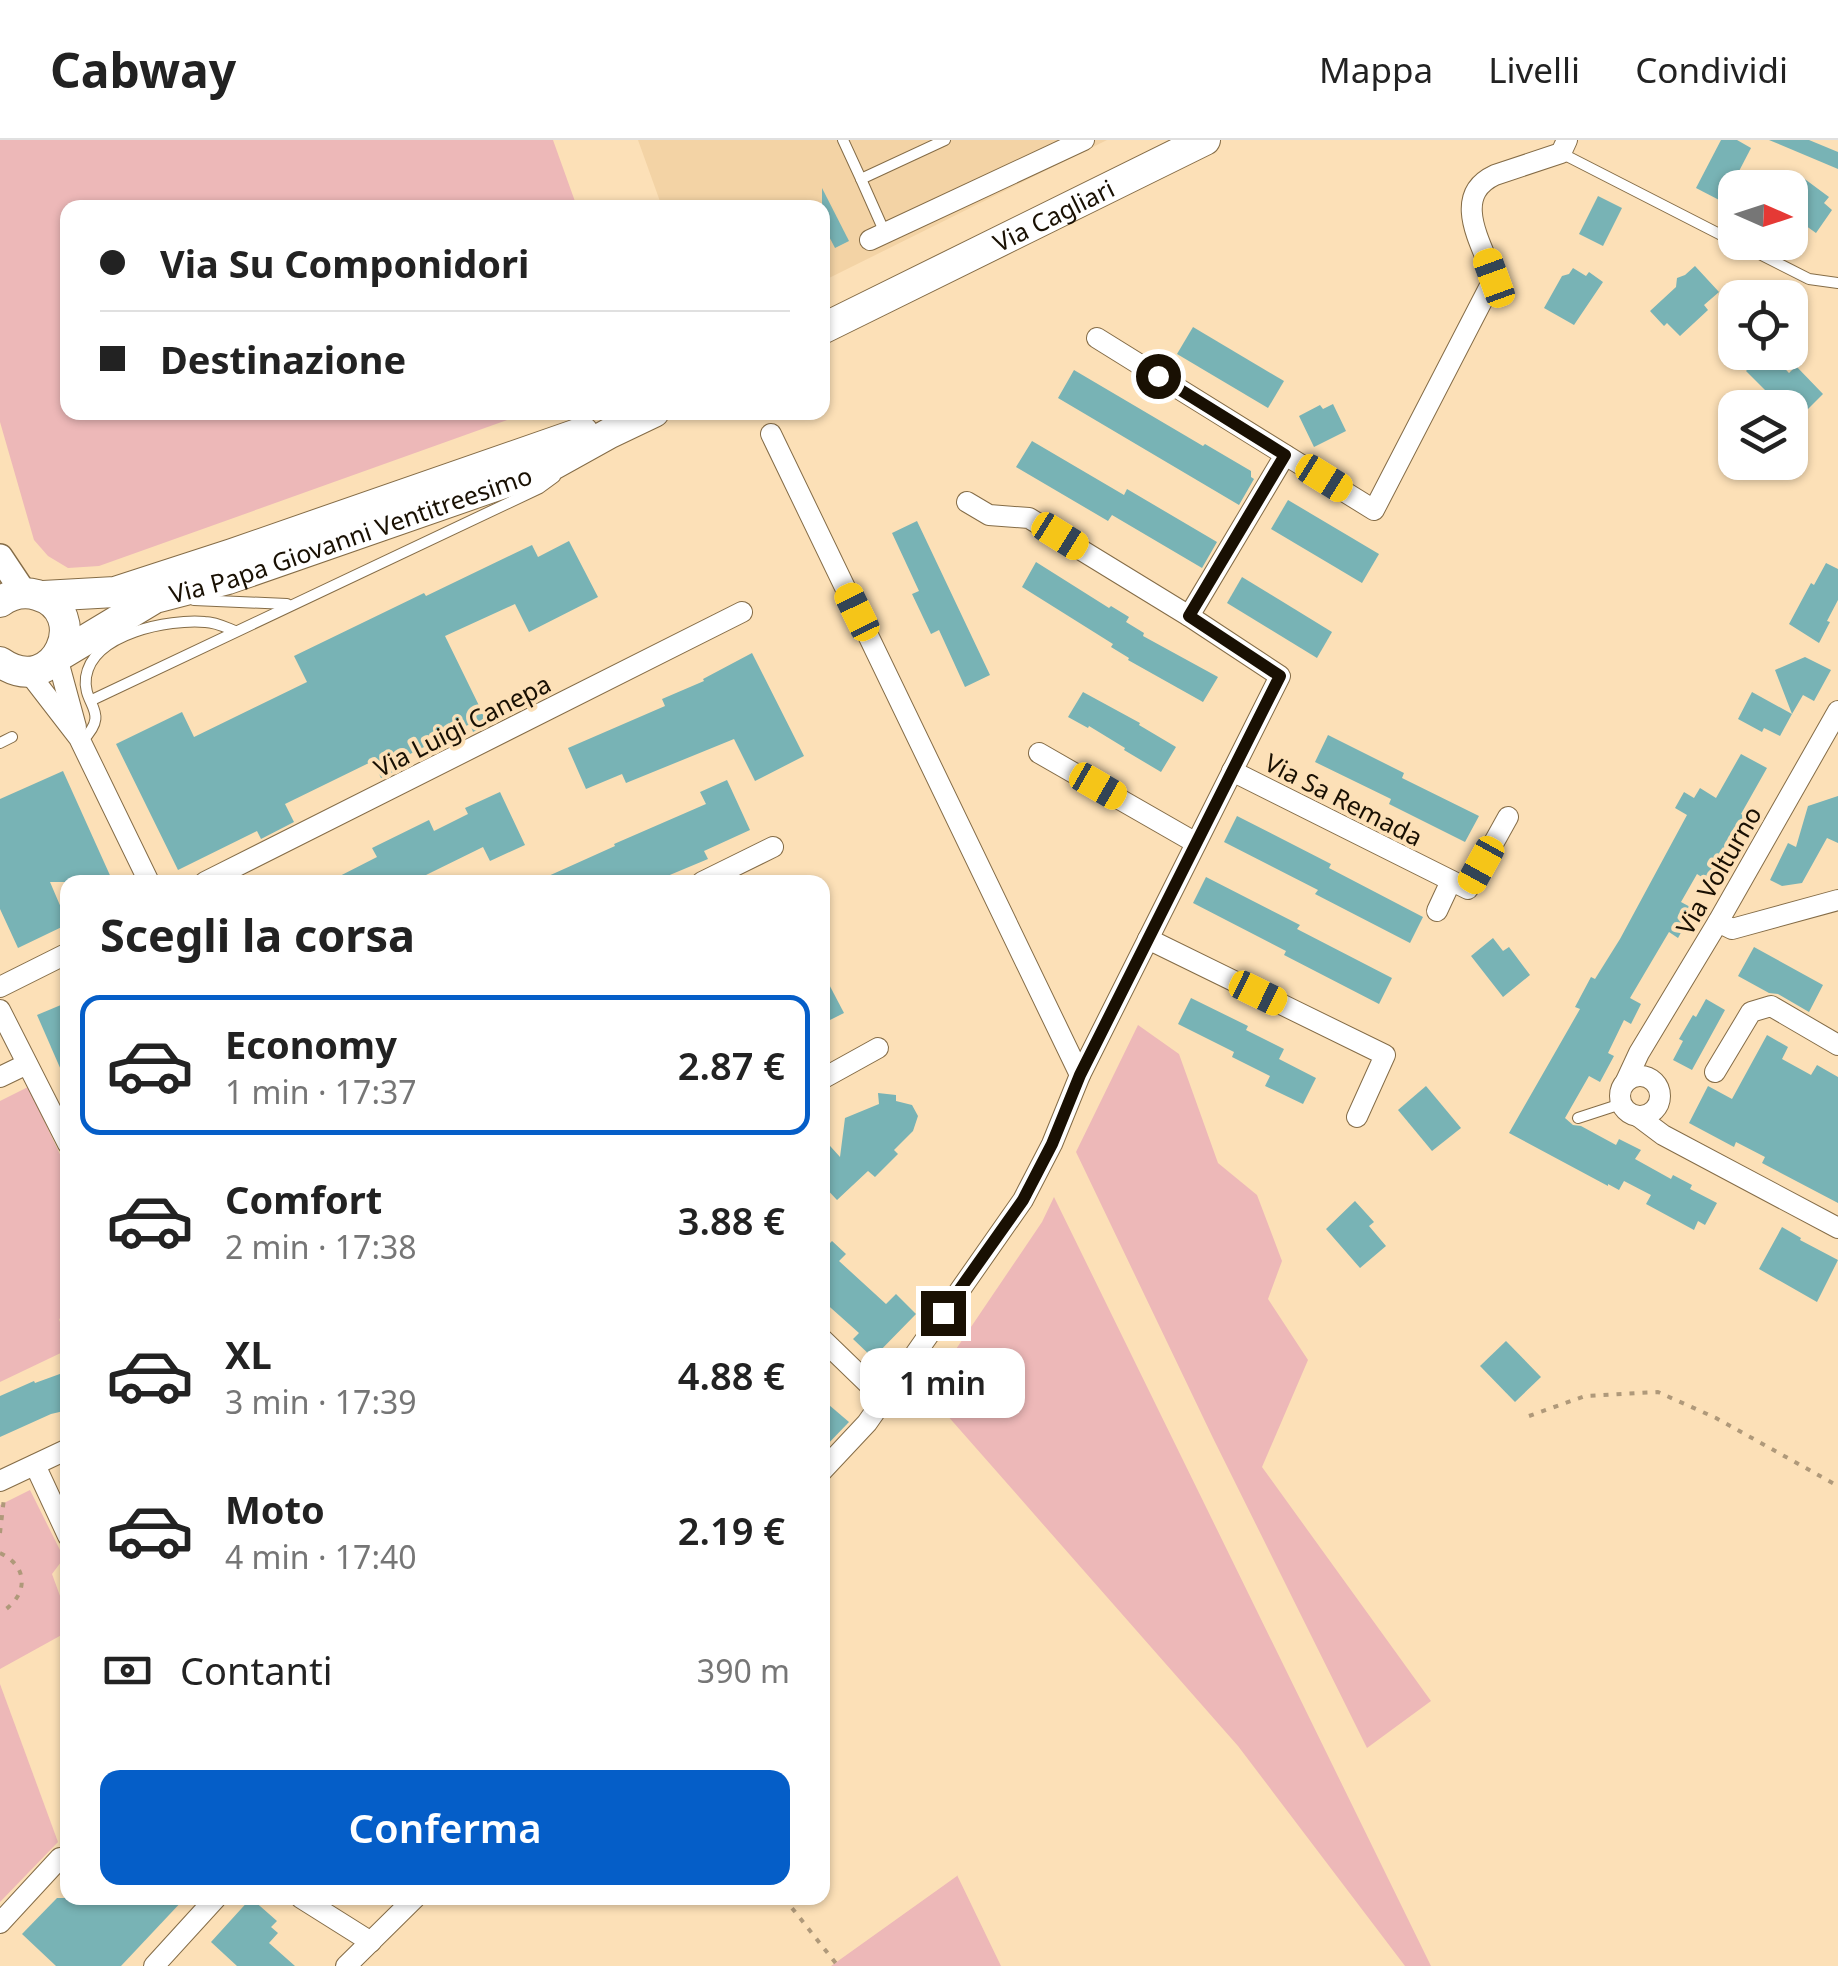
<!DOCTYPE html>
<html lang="it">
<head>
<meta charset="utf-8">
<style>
	body { margin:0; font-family:"Noto Sans",sans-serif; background:#f2f2f2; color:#222; height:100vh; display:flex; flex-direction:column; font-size:38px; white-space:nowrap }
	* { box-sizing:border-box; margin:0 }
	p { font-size:32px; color:#767676 }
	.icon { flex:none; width:55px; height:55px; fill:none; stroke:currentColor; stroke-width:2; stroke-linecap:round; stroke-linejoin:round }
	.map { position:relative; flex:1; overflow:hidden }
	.drawer { position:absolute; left:60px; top:735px; width:770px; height:1030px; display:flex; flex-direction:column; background:#fff; border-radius:20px; box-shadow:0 2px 8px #0004 }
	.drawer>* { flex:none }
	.top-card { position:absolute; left:60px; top:60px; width:770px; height:220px; border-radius:20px; box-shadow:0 2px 8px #0004; display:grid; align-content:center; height:220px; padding:0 40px; background:#fff }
	.needle { width:65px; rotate:93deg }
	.controls { position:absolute; left:1718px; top:30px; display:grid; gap:20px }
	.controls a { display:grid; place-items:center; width:90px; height:90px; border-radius:20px; background:#fff; box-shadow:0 2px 8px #0004; font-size:50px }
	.end { position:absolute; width:45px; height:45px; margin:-22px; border:12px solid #191003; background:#fff; box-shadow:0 0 0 5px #fff }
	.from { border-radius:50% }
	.bubble { position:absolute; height:70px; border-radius:20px; background:#fff; box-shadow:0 2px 8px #0004; font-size:32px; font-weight:600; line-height:70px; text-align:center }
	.car { position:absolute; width:30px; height:60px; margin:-30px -15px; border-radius:12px; box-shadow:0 0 8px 2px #0007; background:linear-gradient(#f5c518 24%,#345 0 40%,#f5c518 0 76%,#345 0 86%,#f5c518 0) }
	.top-card b { display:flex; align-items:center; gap:35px; height:95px; font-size:38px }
	.top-card b+b { border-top:2px solid #e0e0e0 }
	.top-card i { width:25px; height:25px; background:#222 }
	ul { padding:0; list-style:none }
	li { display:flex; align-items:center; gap:30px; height:140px; margin:0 20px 15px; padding:0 20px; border:5px solid transparent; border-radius:20px }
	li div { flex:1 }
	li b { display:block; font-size:38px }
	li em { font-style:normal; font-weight:600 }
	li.selected { border-color:#055ec8 }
	li>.icon { width:90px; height:90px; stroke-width:1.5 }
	h2 { padding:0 40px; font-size:45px; line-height:120px }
	.pay { display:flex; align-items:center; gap:25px; height:110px; padding:0 40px; font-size:38px }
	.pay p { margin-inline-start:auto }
	.primary-button { display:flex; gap:20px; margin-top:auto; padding:20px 40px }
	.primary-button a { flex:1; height:115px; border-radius:20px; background:#055ec8; color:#fff; font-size:40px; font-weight:600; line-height:115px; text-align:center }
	header { display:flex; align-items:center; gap:60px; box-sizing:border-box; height:140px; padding:0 50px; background:#fff; border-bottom:2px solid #e0e0e0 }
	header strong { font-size:48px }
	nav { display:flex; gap:55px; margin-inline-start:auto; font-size:35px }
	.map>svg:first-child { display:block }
</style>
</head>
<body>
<header>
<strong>Cabway</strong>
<nav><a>Mappa</a><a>Livelli</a><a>Condividi</a></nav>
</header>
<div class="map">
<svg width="1838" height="1826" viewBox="0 0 1838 1826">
	<rect width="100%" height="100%" fill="#fce0b7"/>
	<path fill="#f3d3a5" d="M638,0H1107L823,141L822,68L662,67Z"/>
	<g fill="#edb8b8">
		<path d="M0,0H553L577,67L68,68V272L527,273L99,426L68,428L48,416L34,400L0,282Z"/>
		<path d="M1138,885L1179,914L1218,1023L1257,1055L1282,1121L1268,1159L1308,1220L1262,1327L1431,1561L1367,1608L1213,1298L1076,1012Z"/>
		<path d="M28,947L67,1029V1175L59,1179L67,1203V1210L0,1242V961Z"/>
		<path d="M1054,1057L1431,1826H1405L1238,1606L924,1249L950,1218L1042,1082Z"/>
		<path d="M30,1350L64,1418L52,1434L67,1475V1492L0,1529V1365Z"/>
		<path d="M0,1544L58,1702L0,1762Z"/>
		<path d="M957,1735L1001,1826H831L957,1736Z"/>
	</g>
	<g fill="#78b3b5">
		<path d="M1721,0H1737L1751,8L1723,62L1696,48Z"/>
		<path d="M1769,0H1809L1838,12V29Z"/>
		<path d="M1802,37L1829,57L1824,63L1832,70L1816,93L1802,83L1799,86L1790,79V53Z"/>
		<path d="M822,48L849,101L835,108L822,83Z"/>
		<path d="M1598,56L1622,68L1603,106L1579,94Z"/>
		<path d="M1695,126L1719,152L1704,165L1708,170L1680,196L1667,183L1664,186L1650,171L1676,147L1677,138L1685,135Z"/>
		<path d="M1573,128L1586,136L1589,132L1603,142L1574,185L1544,168L1562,136L1569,134Z"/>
		<path d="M1193,187L1284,241L1268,268L1177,214Z"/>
		<path d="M1764,212H1769L1789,233L1796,226L1823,254L1796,281L1790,274V268H1783L1746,231Z"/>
		<path d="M1074,230L1203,306L1205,304L1251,331V337L1254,339L1239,365L1058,258Z"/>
		<path d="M1333,264L1346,291L1314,307L1299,276L1320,265L1323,269Z"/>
		<path d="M1032,301L1124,355L1127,349L1217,402L1202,428L1112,375L1108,381L1016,327Z"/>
		<path d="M1288,360L1379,414L1362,443L1271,389Z"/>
		<path d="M917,381L990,535L965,547L939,490L931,494L912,454L919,451L892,393Z"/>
		<path d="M569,401L598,457L529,492L515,464L445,496L488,584L473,592L470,584L408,615L412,623L381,638L373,621L285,664L294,682L261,699L257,691L178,730L116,604L182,572L194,597L307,542L294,516L424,453L426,456L532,405L538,417Z"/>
		<path d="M1036,422L1109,468L1111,466L1129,477L1126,482L1144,493L1143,496L1218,537L1203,562L1128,520L1129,518L1111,507L1113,504L1022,447Z"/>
		<path d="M1826,423L1838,429V460L1827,481L1830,482L1819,503L1789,484L1811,443L1814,445Z"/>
		<path d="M1242,437L1332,492L1317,518L1227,463Z"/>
		<path d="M752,513L804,616L755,641L734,599L626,643L622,634L586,649L568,608L665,566L662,559L704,541L703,539Z"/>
		<path d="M1805,517L1831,530L1814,561L1803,555L1792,574L1775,530Z"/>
		<path d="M1083,552L1140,583L1139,585L1176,607L1161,632L1124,610L1125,608L1089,586L1088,588L1068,577Z"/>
		<path d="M1752,552L1792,574L1780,596L1764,588L1762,592L1738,579Z"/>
		<path d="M1328,595L1404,633L1402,638L1479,676L1465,702L1389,664L1391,659L1315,622Z"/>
		<path d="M1741,614L1767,628L1741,674L1746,677L1708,741L1697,734L1681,762L1694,769L1678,798L1669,792L1630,858L1641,864L1631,884L1624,880L1608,913L1614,916L1600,942L1589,936L1565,978L1573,985L1581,986L1616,1005L1619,999L1641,1010L1635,1019L1671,1039L1673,1035L1692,1045L1690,1049L1717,1063L1705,1085L1698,1081L1694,1090L1646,1064L1651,1055L1624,1041L1619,1050L1608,1044V1046L1509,993L1580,869L1575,867L1591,837L1595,839L1620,799L1687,675L1675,668L1684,652L1694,658L1700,648L1716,658Z"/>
		<path d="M63,631L113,742H50L68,784L18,808L0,769V659Z"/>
		<path d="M727,640L750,690L704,711L708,719L653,742H535L615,706L614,704L706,664L700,652Z"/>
		<path d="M500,652L525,705L490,721L483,707L426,735L430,742H328L377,717L372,708L429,680L434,691L468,674L465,668Z"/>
		<path d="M1838,656V703L1827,698L1802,743L1782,746L1770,740L1788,703L1796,707L1808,666Z"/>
		<path d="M1237,676L1331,724L1329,728L1423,777L1410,803L1315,754L1318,750L1224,702Z"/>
		<path d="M1206,737L1300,785L1297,789L1392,838L1379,864L1284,815L1286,811L1193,763Z"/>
		<path d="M1493,798L1503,811L1509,807L1530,835L1503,857L1471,816Z"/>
		<path d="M1754,807L1823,845L1809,872L1778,854L1769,853L1738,836Z"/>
		<path d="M822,831L844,873L822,884Z"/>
		<path d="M1191,858L1248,886L1246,890L1284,909L1279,919L1316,938L1303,964L1265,946L1270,936L1232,917L1234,912L1178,884Z"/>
		<path d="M1706,859L1725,870L1692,930L1673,920L1683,901L1679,899L1693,875L1696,877Z"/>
		<path d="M68,862V946L37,875Z"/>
		<path d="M1767,895L1788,907L1782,919L1811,935L1817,925L1838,937V1063L1762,1023L1765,1017L1736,1002L1734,1007L1689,983L1708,946L1732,959Z"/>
		<path d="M1426,946L1461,988L1432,1011L1398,970Z"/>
		<path d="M878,953L896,955V961L912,965L918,976L913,991L894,1010L898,1014L875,1037L868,1031L837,1060L822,1044V997L840,1017L845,978L879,964Z"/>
		<path d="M1355,1061L1374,1082L1369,1086L1386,1106L1360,1128L1326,1089Z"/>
		<path d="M1782,1087L1801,1098L1800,1100L1838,1120L1817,1162L1759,1129Z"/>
		<path d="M832,1101L846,1114L839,1121L886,1164L896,1154L916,1174L873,1218L853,1199L859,1193L822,1160V1106L825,1108Z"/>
		<path d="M1506,1201L1541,1237L1515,1262L1480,1226Z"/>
		<path d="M68,1231V1270L51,1274L0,1297V1256L34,1241L35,1243Z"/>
		<path d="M822,1259L849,1282L822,1310Z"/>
		<path d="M57,1758H185L121,1826H56L22,1794Z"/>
		<path d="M251,1758L277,1781L271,1787L278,1793L269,1803L295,1826H237L211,1802Z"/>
	</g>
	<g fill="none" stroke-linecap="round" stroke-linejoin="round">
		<defs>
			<g id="service">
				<path d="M843,0L861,39"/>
				<path d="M1561,13L1735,102"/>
				<path d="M885,93L861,39L945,0"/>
				<path d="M1736,102L1809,139L1838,143"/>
				<path d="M194,460L287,464"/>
				<path d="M92,560L540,348L555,337"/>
				<path d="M82,601C112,571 82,566 86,537C93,493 169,479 205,482C215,482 225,487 235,491"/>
				<path d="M0,603L12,597"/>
				<path d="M1578,978L1621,964"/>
			</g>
			<g id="minor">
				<path d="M870,100L1084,0"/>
				<path d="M1097,198L1374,370L1494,138C1482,104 1450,56 1495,35L1561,13L1567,0"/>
				<path d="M771,294L1080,935"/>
				<path d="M1189,476L1285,315"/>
				<path d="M57,517L76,587"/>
				<path d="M28,532L79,598L149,742"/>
				<path d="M1039,613L1196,703"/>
				<path d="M1232,631L1468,749L1508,677"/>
				<path d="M205,742L742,472"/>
				<path d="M702,742L773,707"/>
				<path d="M1437,771L1451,741"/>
				<path d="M1718,782L1732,789L1838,760"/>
				<path d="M1148,799L1385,915L1357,977"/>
				<path d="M0,847L68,813"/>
				<path d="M0,870L68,1004"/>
				<path d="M1715,932L1751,872L1771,866L1838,905"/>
				<circle cx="1640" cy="956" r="20"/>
				<path d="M0,937L27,924"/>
				<path d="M822,939L878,908"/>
				<path d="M1626,941L1639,913L1718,782L1838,571"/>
				<path d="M1639,977L1663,995L1838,1088"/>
				<path d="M822,1199L883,1258"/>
				<path d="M35,1325L68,1396"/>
				<path d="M822,1331L867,1283L1023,1060L1052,1004L1080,935L1280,536L1189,476L1029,378L989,375L967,362"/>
				<path d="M0,1341L68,1309"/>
				<path d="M301,1758L371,1802"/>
				<path d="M0,1783L60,1718"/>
				<path d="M154,1826L216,1758"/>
				<path d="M346,1826L415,1758"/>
			</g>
			<path id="tertiary" d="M0,417L24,453"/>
			<g id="secondary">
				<path id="s1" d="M822,189L1205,0"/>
				<path d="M43,456L115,452L232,414L583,292"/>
				<path d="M0,462C11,454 23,451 37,455C93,471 56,561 0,522"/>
				<path id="s2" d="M57,517L155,458L228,439L547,328L610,293L654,272"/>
			</g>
		</defs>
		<use href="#service" stroke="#846c47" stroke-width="12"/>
		<use href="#minor" stroke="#846c47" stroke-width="22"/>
		<use href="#tertiary" stroke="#846c47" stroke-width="28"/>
		<use href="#secondary" stroke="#846c47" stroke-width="32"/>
		<g stroke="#af997a" stroke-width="4" stroke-dasharray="5 8" stroke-linecap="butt">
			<path d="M1529,1276L1585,1256L1658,1252L1716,1278L1838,1346"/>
			<path d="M0,1393L4,1358"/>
			<path d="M0,1413C30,1427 28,1457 0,1473"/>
			<path d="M784,1758L838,1826"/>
		</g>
		<use href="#service" stroke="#fff" stroke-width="10"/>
		<use href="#minor" stroke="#fff" stroke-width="20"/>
		<use href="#tertiary" stroke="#fff" stroke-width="25"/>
		<use href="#secondary" stroke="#fff" stroke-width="30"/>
	</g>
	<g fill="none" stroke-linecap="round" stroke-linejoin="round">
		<path stroke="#191003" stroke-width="12" d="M943,1173L1023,1060L1052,1004L1080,935L1280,536L1189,476L1285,315L1158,236"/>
	</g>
	<g text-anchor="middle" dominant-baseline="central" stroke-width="8" stroke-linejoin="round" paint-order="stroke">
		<g font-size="25" fill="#191003" stroke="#fce0b7">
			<text stroke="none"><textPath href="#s1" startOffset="258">Via Cagliari</textPath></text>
			<text stroke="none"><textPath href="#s2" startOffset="320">Via Papa Giovanni Ventitreesimo</textPath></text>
			<text transform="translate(462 585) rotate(-27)">Via Luigi Canepa</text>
			<text transform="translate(1344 659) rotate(27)">Via Sa Remada</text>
			<text transform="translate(1718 730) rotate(-60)">Via Volturno</text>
		</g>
	</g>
</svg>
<div class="controls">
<a><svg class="needle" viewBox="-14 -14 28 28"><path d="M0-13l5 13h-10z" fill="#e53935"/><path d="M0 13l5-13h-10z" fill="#767676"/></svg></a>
<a><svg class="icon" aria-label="locate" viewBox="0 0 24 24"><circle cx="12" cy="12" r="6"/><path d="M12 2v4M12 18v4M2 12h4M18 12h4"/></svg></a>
<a><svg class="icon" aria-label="layers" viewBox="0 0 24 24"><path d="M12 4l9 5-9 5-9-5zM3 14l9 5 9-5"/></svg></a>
</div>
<i class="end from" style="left:1158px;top:236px"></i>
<i class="end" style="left:943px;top:1173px"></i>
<div class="bubble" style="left:860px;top:1208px;width:165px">1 min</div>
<i class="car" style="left:1494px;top:138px;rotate:340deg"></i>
<i class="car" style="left:1324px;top:338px;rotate:122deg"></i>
<i class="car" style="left:1060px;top:396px;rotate:122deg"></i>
<i class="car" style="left:857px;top:472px;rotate:334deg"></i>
<i class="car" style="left:1098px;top:646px;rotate:120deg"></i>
<i class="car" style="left:1481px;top:725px;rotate:209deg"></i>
<i class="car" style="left:1258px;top:853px;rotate:116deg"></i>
<div class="top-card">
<b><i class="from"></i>Via Su Componidori</b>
<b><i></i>Destinazione</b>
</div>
<section class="drawer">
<h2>Scegli la corsa</h2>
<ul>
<li class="selected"><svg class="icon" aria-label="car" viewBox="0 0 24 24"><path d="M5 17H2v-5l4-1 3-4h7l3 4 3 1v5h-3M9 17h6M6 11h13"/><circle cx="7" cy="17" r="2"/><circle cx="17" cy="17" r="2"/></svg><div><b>Economy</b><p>1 min · 17:37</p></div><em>2.87 €</em></li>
<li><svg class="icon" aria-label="car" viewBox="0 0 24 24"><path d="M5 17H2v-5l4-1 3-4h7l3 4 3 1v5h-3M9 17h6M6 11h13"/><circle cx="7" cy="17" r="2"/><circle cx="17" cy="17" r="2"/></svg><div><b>Comfort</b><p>2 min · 17:38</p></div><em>3.88 €</em></li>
<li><svg class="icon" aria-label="car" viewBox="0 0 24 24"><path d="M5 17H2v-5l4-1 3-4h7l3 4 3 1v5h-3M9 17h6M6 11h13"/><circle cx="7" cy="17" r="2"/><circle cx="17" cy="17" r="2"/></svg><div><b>XL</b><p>3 min · 17:39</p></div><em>4.88 €</em></li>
<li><svg class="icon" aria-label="car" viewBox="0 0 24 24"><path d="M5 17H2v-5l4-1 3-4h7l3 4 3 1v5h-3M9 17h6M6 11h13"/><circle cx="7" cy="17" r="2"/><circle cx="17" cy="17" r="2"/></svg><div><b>Moto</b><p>4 min · 17:40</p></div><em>2.19 €</em></li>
</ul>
<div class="pay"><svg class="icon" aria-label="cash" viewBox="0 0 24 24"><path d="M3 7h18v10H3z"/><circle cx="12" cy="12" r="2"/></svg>Contanti<p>390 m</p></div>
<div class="primary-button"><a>Conferma</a></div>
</section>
</div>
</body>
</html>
